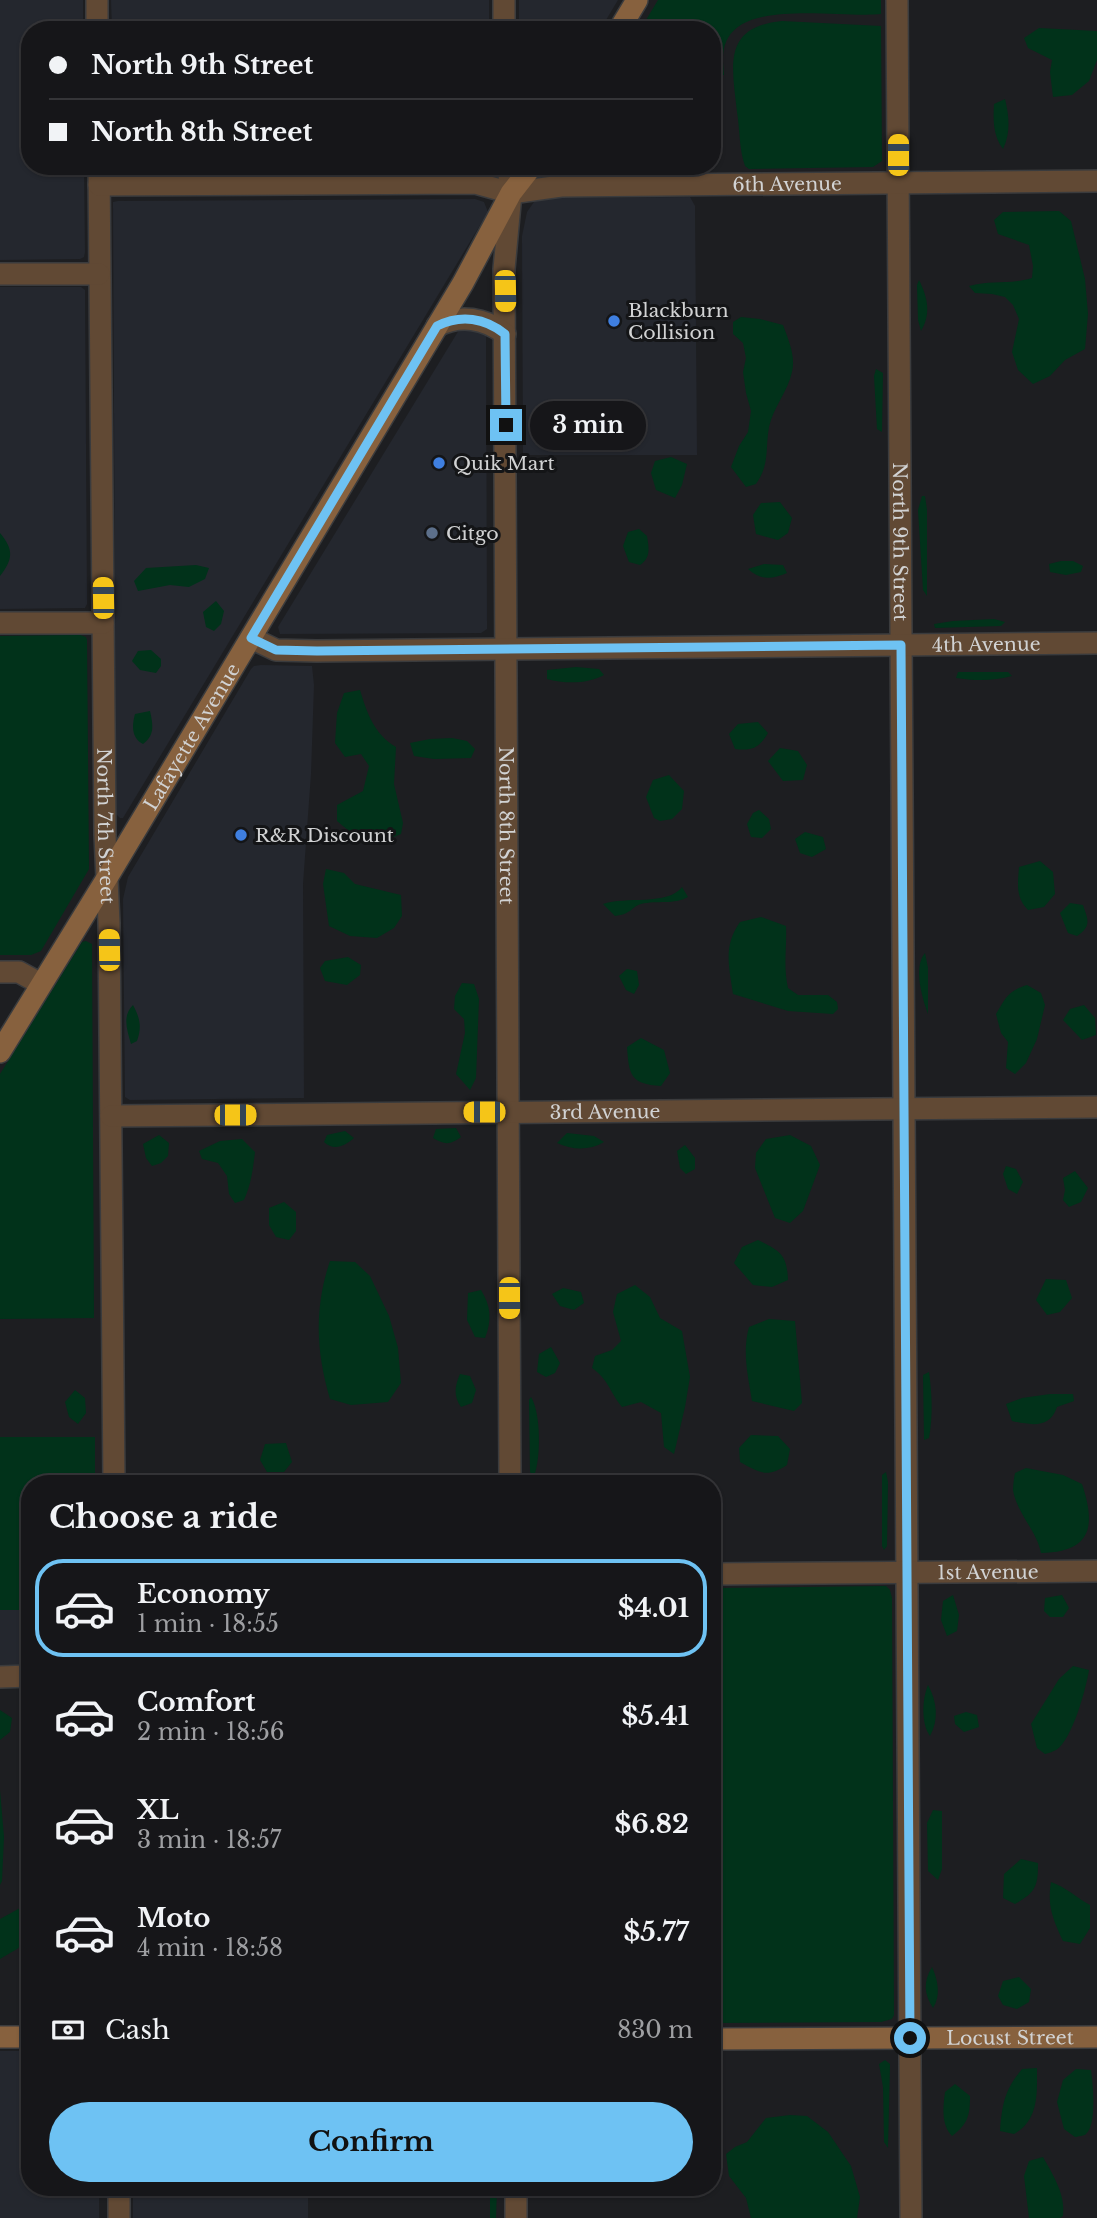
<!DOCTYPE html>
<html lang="en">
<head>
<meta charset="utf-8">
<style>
	body { margin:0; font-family:"Libre Baskerville",serif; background:#1f1f22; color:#f1f3f6; height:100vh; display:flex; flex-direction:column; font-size:26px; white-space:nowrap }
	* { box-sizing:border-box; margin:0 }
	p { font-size:23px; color:#9e9fa2 }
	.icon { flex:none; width:38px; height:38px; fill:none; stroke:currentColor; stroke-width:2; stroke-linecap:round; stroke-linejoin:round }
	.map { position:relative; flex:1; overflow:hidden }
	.sheet { position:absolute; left:21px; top:1475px; width:700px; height:721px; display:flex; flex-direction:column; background:#161619; border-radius:28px; box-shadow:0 2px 5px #0004,0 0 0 2px #353538 }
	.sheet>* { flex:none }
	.guide { position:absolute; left:21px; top:21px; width:700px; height:154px; border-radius:28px; box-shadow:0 2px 5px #0004,0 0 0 2px #353538; display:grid; align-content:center; height:154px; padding:0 28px; background:#161619 }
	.end { position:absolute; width:32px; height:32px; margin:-16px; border:9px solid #6ec2f3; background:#111; box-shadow:0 0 0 4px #111 }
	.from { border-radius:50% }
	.bubble { position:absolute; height:49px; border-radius:24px; background:#161619; box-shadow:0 2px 5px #0004,0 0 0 2px #353538; font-size:23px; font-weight:700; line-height:49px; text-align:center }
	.car { position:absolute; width:21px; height:42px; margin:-21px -10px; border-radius:9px; box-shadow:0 0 5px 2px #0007; background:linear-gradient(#f5c518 24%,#345 0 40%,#f5c518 0 76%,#345 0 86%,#f5c518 0) }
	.guide b { display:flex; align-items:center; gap:24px; height:66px; font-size:26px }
	.guide b+b { border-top:2px solid #353538 }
	.guide i { width:18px; height:18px; background:#f1f3f6 }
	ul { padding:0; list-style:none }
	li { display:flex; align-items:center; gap:21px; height:98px; margin:0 14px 10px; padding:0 14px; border:4px solid transparent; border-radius:28px }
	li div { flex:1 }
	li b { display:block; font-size:26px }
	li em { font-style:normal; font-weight:700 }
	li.on { border-color:#6ec2f3 }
	li>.icon { width:63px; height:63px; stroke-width:1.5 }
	h2 { padding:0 28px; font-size:32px; line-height:84px }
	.pay { display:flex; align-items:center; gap:18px; height:77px; padding:0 28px; font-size:26px }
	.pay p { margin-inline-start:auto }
	.cta { display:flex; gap:14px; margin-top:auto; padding:14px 28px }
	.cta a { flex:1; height:80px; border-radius:42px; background:#6ec2f3; color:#111; font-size:28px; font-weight:700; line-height:80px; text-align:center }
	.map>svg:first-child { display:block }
</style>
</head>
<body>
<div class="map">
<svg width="1097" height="2218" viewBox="0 0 1097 2218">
	<rect width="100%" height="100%" fill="#1d1e21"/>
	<g fill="#24272e">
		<path d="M0,0H83V30H30V166H84L85,252L84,257L80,259L0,260Z"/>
		<path d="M111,0H489V30H112Z"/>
		<path d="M519,0H618L600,30H519Z"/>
		<path d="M690,197L695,206L697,455H523L522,236L527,212L534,202L543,198Z"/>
		<path d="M475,199L484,202L488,212L123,818H120L116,814L113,202L118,201Z"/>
		<path d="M0,287H81L85,290L87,604L85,608L0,609Z"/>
		<path d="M473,328L486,333L487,629L481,633L280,634L278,627L459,330Z"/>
		<path d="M261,665L312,666L314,685L311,774L303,884L304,1098L130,1100L125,1097L123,899L128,877L251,669L254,666Z"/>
		<rect x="0" y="1610" width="30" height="57"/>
		<path d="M0,2051H30V2188H99V2218H0Z"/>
		<rect x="133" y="2188" width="175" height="30"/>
	</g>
	<g fill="#01321a">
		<path d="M658,0H881V14C841,18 749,0 728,38C721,50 723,63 724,75H712V30H640Z"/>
		<path d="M782,21L881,26L882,161L873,167L749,169L745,166C739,149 740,130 737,112C732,66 722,27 782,21Z"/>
		<path d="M1039,28L1097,31V60L1089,81L1072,95L1053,97L1050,72L1052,60L1028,48L1024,38Z"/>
		<path d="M1005,99C1009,116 1011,132 1003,149C993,136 993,120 994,104Z"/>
		<path d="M1059,211L1071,221L1085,279L1088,314L1085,349L1065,360L1050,376L1033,384L1018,370L1012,352L1019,319L1013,305L1005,297L992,294L975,293L969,286C992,280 1010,285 1032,278L1033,266L1029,245L998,234L994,220L1003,212Z"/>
		<path d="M919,280C928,298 931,314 921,331L918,320L917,285Z"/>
		<path d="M741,317L760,319L783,325C788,339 796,356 792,372C788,391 773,408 769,427C765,450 770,464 756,484L746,487L731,467L739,446L748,432L751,411L746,393L743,372L746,358L743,343L733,334V322Z"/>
		<path d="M876,369L883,373L882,432L877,429L874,376Z"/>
		<path d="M671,457L687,464L682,485L675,498L656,490L651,473L655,461Z"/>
		<path d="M922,496H925L927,510V596L923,590L918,510Z"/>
		<path d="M780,502L792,518L788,533L778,540L756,534L753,515L761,503Z"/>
		<path d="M639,529L647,536C649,548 651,558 640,565L629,562L623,546L628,532Z"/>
		<path d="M0,533C14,550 13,559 0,576Z"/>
		<path d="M1061,561H1073L1083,566L1081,572L1066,575L1050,572L1049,564Z"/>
		<path d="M764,564L783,565L787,573C772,579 761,581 748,569Z"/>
		<path d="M196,565L209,568L205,579L189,587L170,585L138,591L134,581L146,568Z"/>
		<path d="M216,601L224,611L221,624L214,631L206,627L203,612Z"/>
		<path d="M994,619L1005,622L1001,626L935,628L934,624L953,621Z"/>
		<path d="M80,635L86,637L87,640L89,869L41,951L31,955H0V636Z"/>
		<path d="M151,650L161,659V666L156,673L140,670L132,661L138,651Z"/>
		<path d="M576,667L599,669L604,675C588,684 565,684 547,679V670Z"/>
		<path d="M958,672H1008L1012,676C994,681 975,681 956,678Z"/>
		<path d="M360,690C367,713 374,734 396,747L394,784L403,823L401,834L389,839L361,841L337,821V805L363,791L369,766L361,754L345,757L335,743L337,713L344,693Z"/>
		<path d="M150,711C153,725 155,735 143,744C131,738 132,725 135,714Z"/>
		<path d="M758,722L768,733C759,748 752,751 735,749L729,734L738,724Z"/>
		<path d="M452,738L467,741L475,749L471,758L434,759L414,756L410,743L430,739Z"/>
		<path d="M780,748L798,751L807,765L803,780L783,781L768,761Z"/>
		<path d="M669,775L684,791L682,809L672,819L660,821L654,818L646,797L653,780Z"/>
		<path d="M759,810L769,819L771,829L762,838L751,837L747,824L753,813Z"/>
		<path d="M805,832L823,837L826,849L812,857L800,853L795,839Z"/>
		<path d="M1040,861L1053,872L1055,894L1044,907L1028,910C1015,897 1018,883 1019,867Z"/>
		<path d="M326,869L344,873L355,884L401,895L402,916L394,928L377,938L350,936L329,926L323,884Z"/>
		<path d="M682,887L688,897C674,905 657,900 641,904C631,907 632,914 615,916L603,904C625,896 668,906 682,887Z"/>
		<path d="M1070,903L1083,905C1088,920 1092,926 1077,936L1068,933L1060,913Z"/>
		<path d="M761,917L786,926C787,949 783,965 788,988L798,995H828L837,1002L838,1009L833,1014L788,1011L733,994C729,966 723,946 740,922Z"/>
		<path d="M86,941L92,944L94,1318L0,1319V1074L82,942Z"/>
		<path d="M925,953L928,968V1014C922,998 913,967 925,953Z"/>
		<path d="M348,957L361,965L360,975L347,985L325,981L320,968L325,961Z"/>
		<path d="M627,969L637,971L639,985L634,994L626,990L619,976Z"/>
		<path d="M462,983L474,984L479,999L476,1078L470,1090L456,1074L465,1033L464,1019L454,1009L455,996Z"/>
		<path d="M1027,985L1041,993L1045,1005L1037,1039L1026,1063L1015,1074L1006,1068L1008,1042L1001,1033L996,1014C1006,997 1008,991 1027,985Z"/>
		<path d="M133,1005C140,1018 142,1027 137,1041L131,1044C127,1030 122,1016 133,1005Z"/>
		<path d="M1084,1005L1095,1018L1096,1035L1082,1040L1063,1020L1070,1009Z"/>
		<path d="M641,1038L664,1050L670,1073L661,1086C630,1084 629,1075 627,1047Z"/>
		<path d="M456,1128L461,1137C450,1145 445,1145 433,1138L436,1129Z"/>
		<path d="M345,1131L354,1138C346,1145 334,1152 324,1142L327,1135Z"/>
		<path d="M567,1133L594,1136L604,1142C589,1151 572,1150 557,1143Z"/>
		<path d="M159,1135L169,1143L168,1156L161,1163L152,1166L146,1158L143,1144Z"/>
		<path d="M790,1135L811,1146L820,1165L803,1211L790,1223L775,1218L755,1168L756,1153L766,1139Z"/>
		<path d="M242,1139L255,1152C253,1169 251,1185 244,1200L235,1203L229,1194L227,1176L218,1163L202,1159L199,1151L220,1141Z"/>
		<path d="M685,1145L695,1158V1169L686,1174L680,1168L677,1151Z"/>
		<path d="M1006,1166L1016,1169L1023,1182L1017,1194L1008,1189L1003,1174Z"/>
		<path d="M1075,1171L1088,1188L1081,1202L1069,1207L1063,1200L1065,1190L1063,1178Z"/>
		<path d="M284,1202L296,1212V1231L289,1240L276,1237L269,1225V1208Z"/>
		<path d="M758,1240C780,1251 787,1254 788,1280L772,1287L753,1285L734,1263L742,1247Z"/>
		<path d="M330,1261L355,1262L370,1276L389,1316L398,1348L401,1383L388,1402L351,1405L330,1399C316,1352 314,1308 330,1261Z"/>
		<path d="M1046,1279L1066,1280L1072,1298L1060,1312L1047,1315L1036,1300Z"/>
		<path d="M635,1285L650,1297L660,1318L682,1331L690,1377L685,1407L674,1454L664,1447L661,1413L641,1402L622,1407C609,1391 609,1380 592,1368L595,1356L612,1350L621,1341L613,1312L617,1294Z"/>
		<path d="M563,1288L581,1292L584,1303L574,1310L560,1306L552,1294Z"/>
		<path d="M481,1290C491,1306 492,1320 485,1338L475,1337L467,1320L468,1293Z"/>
		<path d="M769,1319L795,1321L802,1403L794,1411L752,1401C748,1376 742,1352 749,1327Z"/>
		<path d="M551,1347L560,1363L555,1373L546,1377L537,1372L539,1354Z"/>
		<path d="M929,1372C932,1394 933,1416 929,1438L924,1440L923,1375Z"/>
		<path d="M460,1374L470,1376L476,1390L472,1403L461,1407C453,1396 455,1385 460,1374Z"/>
		<path d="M75,1390L85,1398L86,1413L78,1424L69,1417L65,1402Z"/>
		<path d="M1050,1394H1073L1074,1401L1057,1407C1050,1429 1031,1425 1012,1421L1006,1404L1022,1398Z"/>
		<path d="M531,1397C541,1413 541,1458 534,1476L530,1472L529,1400Z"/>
		<path d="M751,1435L778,1436L790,1449L787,1465C767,1478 760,1473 740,1462L739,1448Z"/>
		<path d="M0,1437H95V1484H30V1610H0Z"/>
		<path d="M286,1443L292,1462L284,1472H267L260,1460L265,1444Z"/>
		<path d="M1026,1468L1063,1475L1082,1484C1096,1526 1092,1552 1041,1553C1037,1531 1017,1514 1013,1490C1013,1485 1014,1478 1015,1473Z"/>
		<path d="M886,1472L888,1482L887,1546L884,1550L882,1546V1475Z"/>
		<path d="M886,1586L890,1590L892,1598L894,2015L892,2019L881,2022L716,2023L713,2018L712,1627L715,1589L719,1588Z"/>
		<path d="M953,1595L959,1615L957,1631L947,1636L941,1620L943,1601Z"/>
		<path d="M1062,1595L1069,1608L1063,1617H1050L1044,1611L1045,1598Z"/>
		<path d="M1073,1666L1089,1670C1086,1689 1072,1740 1056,1750C1052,1752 1049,1753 1045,1754L1037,1748L1031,1724L1059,1679Z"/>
		<path d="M928,1685C937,1701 939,1720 930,1736C921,1724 922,1699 928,1685Z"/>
		<path d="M0,1710L12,1718L10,1732L0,1740Z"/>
		<path d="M966,1712L977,1715L979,1727L964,1732L955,1724L954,1716Z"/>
		<path d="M0,1790L4,1837L2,1881L0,1885Z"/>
		<path d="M933,1810L942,1811V1869L938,1880L928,1871L927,1823Z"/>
		<path d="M1021,1859L1038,1863C1038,1886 1036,1892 1015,1904L1003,1898L1004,1874Z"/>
		<path d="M1051,1882C1066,1887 1077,1898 1090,1905V1928L1080,1944L1063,1941C1053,1919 1047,1906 1051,1882Z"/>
		<path d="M30,1905V1938L17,1949L0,1959V1919L22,1907Z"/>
		<path d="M932,1967C938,1980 941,1996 933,2008C924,1994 923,1982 932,1967Z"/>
		<path d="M1019,1977L1031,1989L1029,2002L1017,2009L1003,2005L998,1996L1003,1981Z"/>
		<path d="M885,2060L890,2064L888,2148L884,2142L883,2087L879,2064Z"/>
		<path d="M1037,2068C1037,2094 1039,2120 1014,2134L1000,2131C1002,2104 1005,2089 1022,2069Z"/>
		<path d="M1076,2069L1091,2070C1093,2084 1097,2125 1086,2134C1086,2135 1076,2137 1075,2137L1064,2129L1057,2102L1063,2080Z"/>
		<path d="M955,2084L970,2096C970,2115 968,2124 952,2136C941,2125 943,2107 945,2092Z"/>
		<path d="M790,2115L807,2116L828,2132L851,2166L860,2197L857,2218H751L746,2198L729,2176L726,2154L735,2147L747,2142L766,2118Z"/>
		<path d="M1043,2157C1053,2175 1066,2195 1063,2216L1060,2218H1029L1024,2176L1029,2161Z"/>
		<path d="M490,2188H497L496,2218H490Z"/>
	</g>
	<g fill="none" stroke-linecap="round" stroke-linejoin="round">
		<defs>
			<g id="street">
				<path d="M97,0V30"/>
				<path d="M504,0V30"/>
				<path id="s1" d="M897,0L911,2218"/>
				<path id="s2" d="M99,166L105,835L109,923L114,1484"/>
				<path id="s3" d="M508,166L511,193L504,269L510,1484"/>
				<path id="s4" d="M99,185L475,183L511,193L561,186L1097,181"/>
				<path d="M0,274H99"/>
				<path d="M437,326C460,314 485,318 505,334"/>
				<path d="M0,623H103"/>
				<path id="s5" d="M251,638L276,650L317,651L1097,643"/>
				<path d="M0,972H19L41,984"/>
				<path id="s6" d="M111,1116L1097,1107"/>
				<path id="s7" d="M712,1574L1097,1571"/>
				<path d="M0,1677L30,1676"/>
				<path d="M119,2188V2218"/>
				<path d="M516,2188V2218"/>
			</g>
			<g id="secondary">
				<path d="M619,30L637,0"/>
				<path id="s8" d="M0,1052L107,878L463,283L511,193L532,166"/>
				<path d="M0,2037H30"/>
				<path id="s9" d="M712,2039L1097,2037"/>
			</g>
		</defs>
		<use href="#street" stroke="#3a3b3d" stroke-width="24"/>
		<use href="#secondary" stroke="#3a3b3d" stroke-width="24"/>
		<use href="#street" stroke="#614934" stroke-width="21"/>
		<use href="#secondary" stroke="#87613e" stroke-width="21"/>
	</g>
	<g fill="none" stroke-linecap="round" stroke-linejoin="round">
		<path stroke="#6ec2f3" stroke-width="9" d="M506,425L505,334C485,318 461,314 437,326L251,638L276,650L317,651L901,645L910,2038"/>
	</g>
	<g fill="#3f7fe0" stroke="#141517" stroke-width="2.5">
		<circle cx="614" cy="321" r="7"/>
		<circle cx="439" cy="463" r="7"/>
		<circle cx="241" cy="835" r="7"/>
	</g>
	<circle fill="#5c6f8a" stroke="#141517" stroke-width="2.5" cx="432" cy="533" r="7"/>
	<g text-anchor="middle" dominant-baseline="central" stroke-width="6" stroke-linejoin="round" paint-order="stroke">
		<g font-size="19" fill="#d1d2d3" stroke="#141517">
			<text stroke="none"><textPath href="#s4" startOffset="690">6th Avenue</textPath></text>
			<text stroke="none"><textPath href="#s1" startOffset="542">North 9th Street</textPath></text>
			<text stroke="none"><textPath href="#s5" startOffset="738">4th Avenue</textPath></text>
			<text stroke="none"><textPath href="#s8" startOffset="369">Lafayette Avenue</textPath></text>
			<text stroke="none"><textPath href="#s2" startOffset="660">North 7th Street</textPath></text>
			<text stroke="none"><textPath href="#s3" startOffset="660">North 8th Street</textPath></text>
			<text stroke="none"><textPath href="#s6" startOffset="494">3rd Avenue</textPath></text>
			<text stroke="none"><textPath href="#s7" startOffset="276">1st Avenue</textPath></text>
			<text stroke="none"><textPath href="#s9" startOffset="298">Locust Street</textPath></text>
		</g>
		<g font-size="19" fill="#d1d2d3" stroke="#141517" text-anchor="start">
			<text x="628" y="310">Blackburn<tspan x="628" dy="22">Collision</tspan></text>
			<text x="453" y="463">Quik Mart</text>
			<text x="446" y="533">Citgo</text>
			<text x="255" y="835">R&amp;R Discount</text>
		</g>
	</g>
</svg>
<i class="end from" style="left:910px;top:2038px"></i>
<i class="end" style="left:506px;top:425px"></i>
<div class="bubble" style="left:530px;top:401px;width:116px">3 min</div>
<i class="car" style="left:898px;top:155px;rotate:0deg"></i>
<i class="car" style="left:505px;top:291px;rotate:179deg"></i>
<i class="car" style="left:103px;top:598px;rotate:359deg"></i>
<i class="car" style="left:109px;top:950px;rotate:359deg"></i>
<i class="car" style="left:484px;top:1112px;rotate:270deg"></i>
<i class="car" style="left:235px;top:1115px;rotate:90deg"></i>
<i class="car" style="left:509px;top:1298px;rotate:180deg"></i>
<div class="guide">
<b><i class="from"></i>North 9th Street</b>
<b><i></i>North 8th Street</b>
</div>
<section class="sheet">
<h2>Choose a ride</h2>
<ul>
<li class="on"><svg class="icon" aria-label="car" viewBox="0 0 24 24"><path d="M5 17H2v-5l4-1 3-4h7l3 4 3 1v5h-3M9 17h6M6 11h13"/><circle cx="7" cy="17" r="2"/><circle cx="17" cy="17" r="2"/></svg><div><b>Economy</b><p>1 min · 18:55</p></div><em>$4.01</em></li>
<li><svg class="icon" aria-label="car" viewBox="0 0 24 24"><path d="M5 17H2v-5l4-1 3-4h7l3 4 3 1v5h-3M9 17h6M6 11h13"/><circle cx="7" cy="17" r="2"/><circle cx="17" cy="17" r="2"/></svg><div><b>Comfort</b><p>2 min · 18:56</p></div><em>$5.41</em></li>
<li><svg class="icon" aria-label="car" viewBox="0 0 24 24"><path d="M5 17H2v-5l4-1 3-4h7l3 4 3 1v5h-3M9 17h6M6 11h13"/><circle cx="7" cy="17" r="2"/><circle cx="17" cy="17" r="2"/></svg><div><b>XL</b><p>3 min · 18:57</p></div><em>$6.82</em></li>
<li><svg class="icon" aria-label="car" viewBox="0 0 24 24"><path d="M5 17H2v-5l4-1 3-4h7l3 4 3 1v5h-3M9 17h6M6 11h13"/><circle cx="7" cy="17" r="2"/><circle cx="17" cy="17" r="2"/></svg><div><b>Moto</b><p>4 min · 18:58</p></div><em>$5.77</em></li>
</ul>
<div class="pay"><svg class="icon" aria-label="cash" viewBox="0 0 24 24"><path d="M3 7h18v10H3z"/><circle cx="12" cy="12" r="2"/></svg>Cash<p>830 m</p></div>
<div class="cta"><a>Confirm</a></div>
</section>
</div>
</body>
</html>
